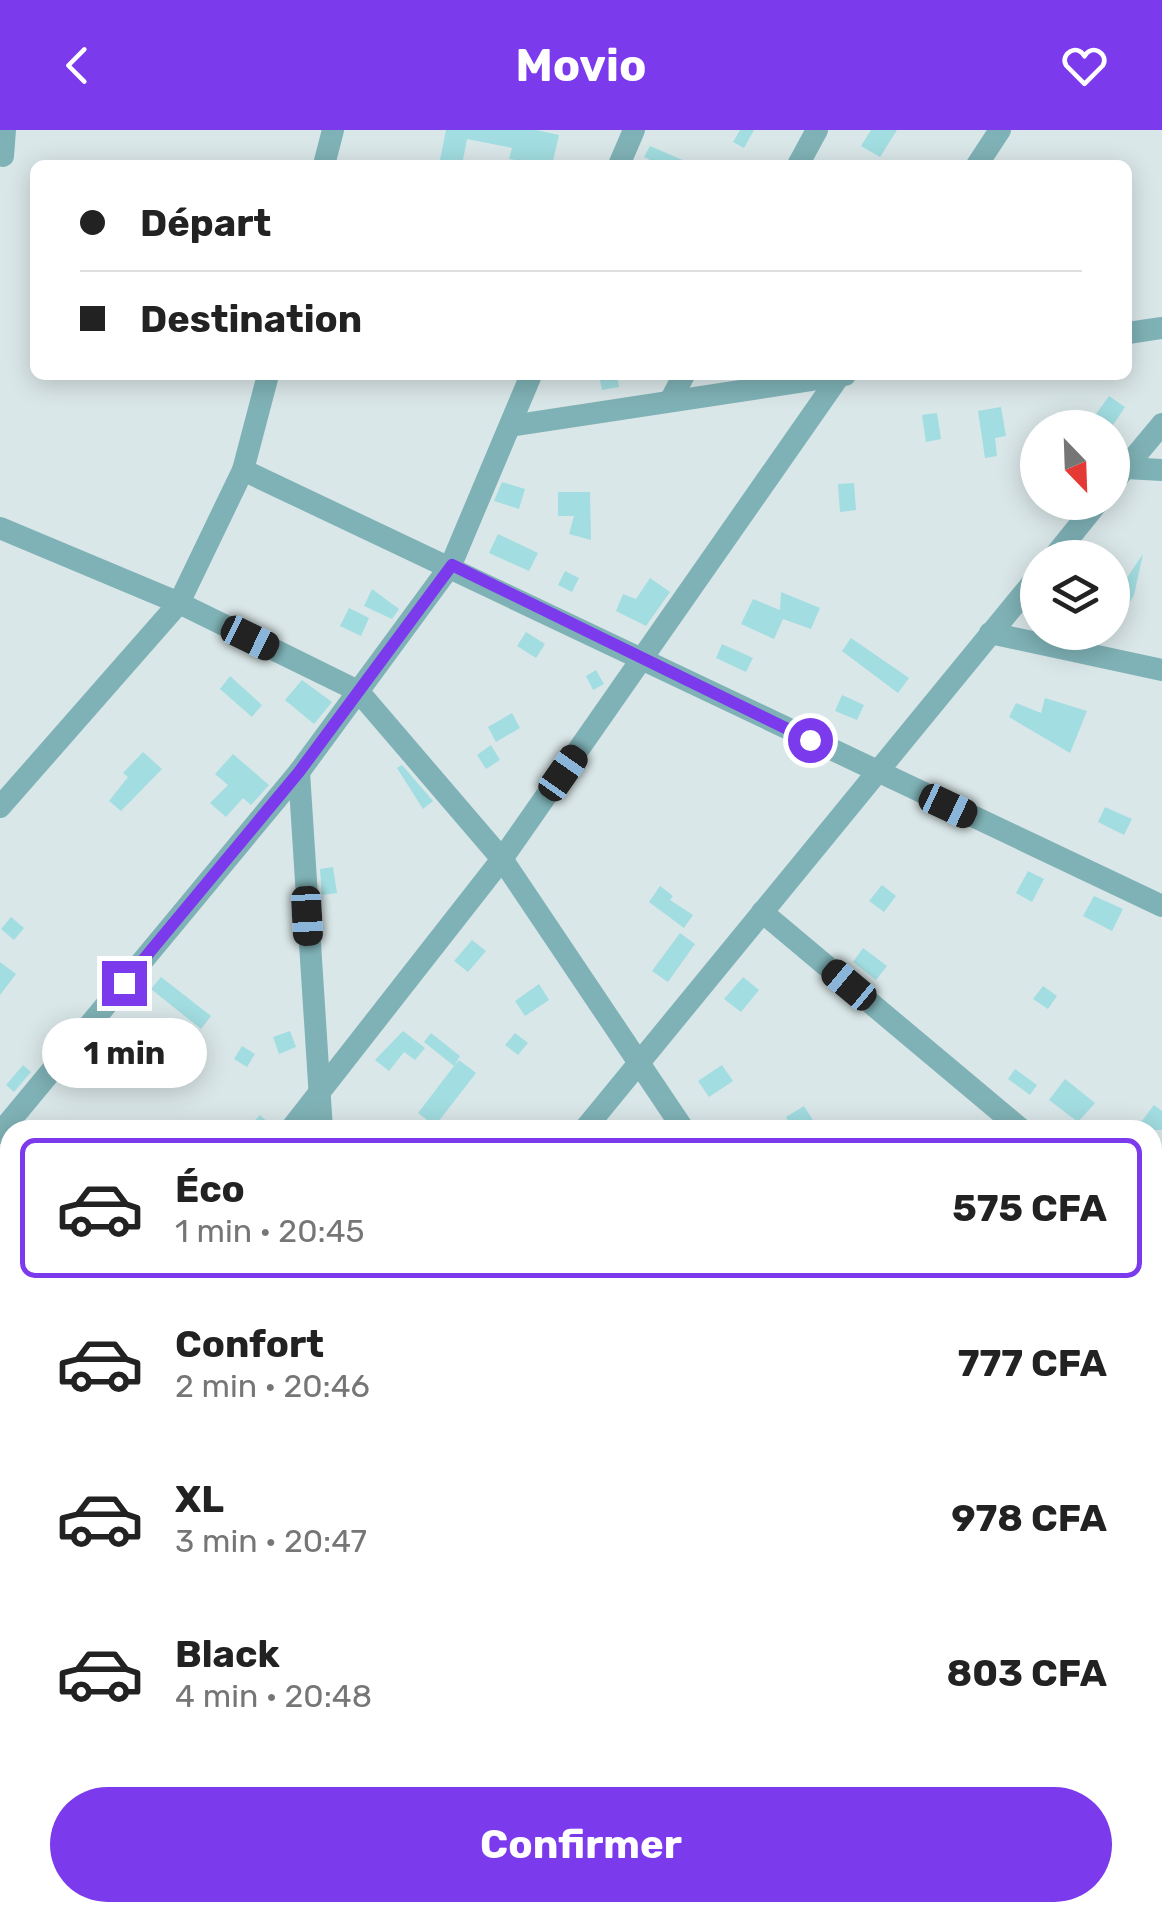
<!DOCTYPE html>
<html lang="fr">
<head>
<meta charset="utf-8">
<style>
	body { margin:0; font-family:Rubik,sans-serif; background:#f2f2f2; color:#222; height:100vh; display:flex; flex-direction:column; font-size:38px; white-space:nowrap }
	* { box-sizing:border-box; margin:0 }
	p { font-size:32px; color:#767676 }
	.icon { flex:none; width:55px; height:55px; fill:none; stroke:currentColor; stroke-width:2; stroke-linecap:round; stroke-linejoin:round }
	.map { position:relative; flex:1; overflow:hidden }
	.side { position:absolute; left:0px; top:990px; width:1162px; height:802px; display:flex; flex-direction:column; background:#fff; border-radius:30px 30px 0 0; box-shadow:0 5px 25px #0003 }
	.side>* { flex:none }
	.banner { position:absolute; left:30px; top:30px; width:1102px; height:220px; border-radius:15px; box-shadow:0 5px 25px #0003; display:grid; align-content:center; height:220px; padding:0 50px; background:#fff }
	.needle { width:65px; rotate:157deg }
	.controls { position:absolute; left:1020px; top:280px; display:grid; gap:20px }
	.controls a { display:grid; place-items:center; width:110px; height:110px; border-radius:50%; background:#fff; box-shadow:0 5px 25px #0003; font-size:50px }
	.end { position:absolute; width:45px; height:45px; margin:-22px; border:12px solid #7c3aed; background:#fff; box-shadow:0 0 0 5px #fff }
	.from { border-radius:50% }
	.bubble { position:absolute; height:70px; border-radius:35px; background:#fff; box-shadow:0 5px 25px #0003; font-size:32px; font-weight:700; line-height:70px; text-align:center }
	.car { position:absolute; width:30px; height:60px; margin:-30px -15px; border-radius:12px; box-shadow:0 0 8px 2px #0007; background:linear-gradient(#222 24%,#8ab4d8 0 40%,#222 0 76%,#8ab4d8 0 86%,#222 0) }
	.banner b { display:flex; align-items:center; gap:35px; height:95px; font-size:38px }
	.banner b+b { border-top:2px solid #e0e0e0 }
	.banner i { width:25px; height:25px; background:#222 }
	ul { padding:18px 0 0; list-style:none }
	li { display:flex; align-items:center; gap:30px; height:140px; margin:0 20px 15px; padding:0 30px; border:5px solid transparent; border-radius:15px }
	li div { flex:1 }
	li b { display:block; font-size:38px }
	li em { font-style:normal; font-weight:700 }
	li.selected { border-color:#7c3aed }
	li>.icon { width:90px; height:90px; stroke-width:1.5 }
	.action { display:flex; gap:20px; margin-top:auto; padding:20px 50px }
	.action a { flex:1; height:115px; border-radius:60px; background:#7c3aed; color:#fff; font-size:40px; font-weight:700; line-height:115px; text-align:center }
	header { display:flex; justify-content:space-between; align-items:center; height:130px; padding:0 50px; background:#7c3aed; color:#fff; font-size:45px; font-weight:700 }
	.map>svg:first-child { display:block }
</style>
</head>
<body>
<header><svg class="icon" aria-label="back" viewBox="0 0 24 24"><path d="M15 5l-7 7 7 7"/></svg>Movio<svg class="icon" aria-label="heart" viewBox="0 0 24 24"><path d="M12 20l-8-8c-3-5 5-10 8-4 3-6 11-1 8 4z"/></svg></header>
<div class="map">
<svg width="1162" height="1792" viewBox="0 0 1162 1792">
	<rect width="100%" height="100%" fill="#dae7e8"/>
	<g fill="#a2dde1">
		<path d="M446,0H536L559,5L552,35L509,29L512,18L467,9L462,35H439Z"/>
		<path d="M740,0H754L744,18L733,12Z"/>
		<path d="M871,0H897L880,27L861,16Z"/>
		<path d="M650,16L694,35H660L644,27Z"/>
		<path d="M599,245H617L619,257L602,260Z"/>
		<path d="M1109,266L1125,277L1111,298H1086Z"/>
		<path d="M1001,277L1006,306L995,308L997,326L985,328L978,281Z"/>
		<path d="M937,283L941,309L926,312L922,285Z"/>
		<path d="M502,352L525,359L519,379L494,371Z"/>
		<path d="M854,353L856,380L840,382L838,354Z"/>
		<path d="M558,362H590L591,410L569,404L574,386H558Z"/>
		<path d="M498,404L538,423L529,441L489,423Z"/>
		<path d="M1143,424L1134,465L1130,472L1116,464Z"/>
		<path d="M565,441L579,448L572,462L558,455Z"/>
		<path d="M650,448L670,462L646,496L616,481L623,464L636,469Z"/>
		<path d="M372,459L399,479L392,489L364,476Z"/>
		<path d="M781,462L820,478L811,499L783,489L774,509L741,494L753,469L780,480Z"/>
		<path d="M349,478L369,488L361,506L340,496Z"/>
		<path d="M526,502L545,514L536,528L517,516Z"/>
		<path d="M851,508L909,548L898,563L842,521Z"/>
		<path d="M722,514L753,528L746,542L716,528Z"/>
		<path d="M596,540L604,554L593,560L586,546Z"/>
		<path d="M230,546L262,575L252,587L220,559Z"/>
		<path d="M302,550L332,572L314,594L285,570Z"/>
		<path d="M842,565L864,575L857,590L835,581Z"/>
		<path d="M1045,568L1087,581L1070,623L1009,587L1016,573L1041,583Z"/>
		<path d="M512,583L520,598L496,612L488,597Z"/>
		<path d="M491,615L500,630L486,639L477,625Z"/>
		<path d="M143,622L162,639L121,681L109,671L128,647L123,643Z"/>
		<path d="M233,624L269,655L251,675L243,668L226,687L210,673L228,655L215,644Z"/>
		<path d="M402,635L433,671L423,679L397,638Z"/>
		<path d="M1105,677L1132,689L1124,705L1098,692Z"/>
		<path d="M333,737L337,763L322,765L320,739Z"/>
		<path d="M1028,741L1044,749L1032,772L1016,763Z"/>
		<path d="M882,755L896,766L884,782L869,771Z"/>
		<path d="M660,756L673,766L670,770L693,785L684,798L649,772Z"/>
		<path d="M1094,766L1123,779L1112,801L1083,786Z"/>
		<path d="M11,787L24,798L14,810L1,799Z"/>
		<path d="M680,803L695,814L668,852L652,841Z"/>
		<path d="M472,810L486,821L468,842L454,831Z"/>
		<path d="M863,818L887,836L876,850L853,832Z"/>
		<path d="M0,832L16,844L0,865Z"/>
		<path d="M161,847L211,886L201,899L151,859Z"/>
		<path d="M743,847L759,860L741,882L724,869Z"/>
		<path d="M539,854L549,870L525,886L515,871Z"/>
		<path d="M1043,856L1057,866L1048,879L1033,869Z"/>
		<path d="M290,901L296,917L279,924L273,907Z"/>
		<path d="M403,901L425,918L415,930L404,922L389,941L375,930Z"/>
		<path d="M431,903L460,926L454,936L459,930L476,943L435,996L418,983L454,936L424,912Z"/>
		<path d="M515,903L528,913L518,925L505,915Z"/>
		<path d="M242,916L255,924L247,937L234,929Z"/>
		<path d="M23,935L31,942L14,962L6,955Z"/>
		<path d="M722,935L733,951L709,967L698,951Z"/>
		<path d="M1015,939L1037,955L1030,965L1008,949Z"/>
		<path d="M1065,949L1095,973L1078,992L1049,970Z"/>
		<path d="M1154,975L1162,981V1000H1135Z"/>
		<path d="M804,976L819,1000H794L786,987Z"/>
		<path d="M260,985L275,999V1000H246Z"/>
	</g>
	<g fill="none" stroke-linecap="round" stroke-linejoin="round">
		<g stroke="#7fb2b6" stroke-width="22">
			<path d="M3,26L5,0"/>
			<path d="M324,35L333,0"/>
			<path d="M619,35L634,0"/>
			<path d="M798,35L817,0"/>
			<path d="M977,35L1000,0"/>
			<path d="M1128,203L1162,198"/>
			<path d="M670,271L684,245"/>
			<path d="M510,296L845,245"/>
			<path d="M1126,338L1162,340"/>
			<path d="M243,340L1162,776"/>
			<path d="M1112,354L1162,294"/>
			<path d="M0,398L179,473L358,561L502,729L684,1000"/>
			<path d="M1053,428L1098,372"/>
			<path d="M990,503L1162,540"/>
			<path d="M299,642L322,1000"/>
			<path d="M0,677L179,473L243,340L268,245"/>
			<path d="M762,782L1022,1000"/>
			<path d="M290,1000L502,729L840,245"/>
			<path d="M584,1000L1038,446"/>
			<path d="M0,1003L299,642L451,435L531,245"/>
			<path d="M1152,1076L1162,1068"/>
			<path d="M1152,1352L1162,1332"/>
			<path d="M0,1363L10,1351"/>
			<path d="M1152,1512L1162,1507"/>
			<path d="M0,1615L10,1625"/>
			<path d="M1152,1620L1162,1628"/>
			<path d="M1152,1669L1162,1650"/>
			<path d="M0,1714L10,1701"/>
			<path d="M209,1782L222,1792"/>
			<path d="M551,1782L560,1792"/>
			<path d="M824,1782L832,1792"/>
			<path d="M339,1792L350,1782"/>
			<path d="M955,1792L959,1782"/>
			<path d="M1091,1792L1096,1782"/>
		</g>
	</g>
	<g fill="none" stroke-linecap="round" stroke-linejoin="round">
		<path stroke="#7c3aed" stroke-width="12" d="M124,853L299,642L452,435L810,610"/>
	</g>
</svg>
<div class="controls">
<a><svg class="needle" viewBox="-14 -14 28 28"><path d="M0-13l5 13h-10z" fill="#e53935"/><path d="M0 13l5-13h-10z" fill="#767676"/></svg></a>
<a><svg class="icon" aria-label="layers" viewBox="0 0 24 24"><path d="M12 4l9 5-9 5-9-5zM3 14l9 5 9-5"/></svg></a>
</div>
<i class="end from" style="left:810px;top:610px"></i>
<i class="end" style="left:124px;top:853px"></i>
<div class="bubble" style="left:42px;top:888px;width:165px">1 min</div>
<i class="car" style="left:250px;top:508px;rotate:116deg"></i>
<i class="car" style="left:563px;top:643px;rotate:35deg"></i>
<i class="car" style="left:948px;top:676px;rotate:115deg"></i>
<i class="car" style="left:307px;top:786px;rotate:177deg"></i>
<i class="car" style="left:849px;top:855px;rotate:310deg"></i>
<div class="banner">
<b><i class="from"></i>Départ</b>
<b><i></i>Destination</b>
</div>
<section class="side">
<ul>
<li class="selected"><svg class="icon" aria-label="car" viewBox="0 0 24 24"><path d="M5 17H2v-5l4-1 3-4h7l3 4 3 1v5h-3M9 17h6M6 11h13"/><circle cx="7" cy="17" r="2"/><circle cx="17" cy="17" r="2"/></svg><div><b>Éco</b><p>1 min · 20:45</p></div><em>575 CFA</em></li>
<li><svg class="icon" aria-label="car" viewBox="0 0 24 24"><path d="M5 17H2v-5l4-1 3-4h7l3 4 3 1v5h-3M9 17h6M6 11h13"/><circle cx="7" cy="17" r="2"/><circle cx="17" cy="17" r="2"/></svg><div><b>Confort</b><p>2 min · 20:46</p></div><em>777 CFA</em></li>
<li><svg class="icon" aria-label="car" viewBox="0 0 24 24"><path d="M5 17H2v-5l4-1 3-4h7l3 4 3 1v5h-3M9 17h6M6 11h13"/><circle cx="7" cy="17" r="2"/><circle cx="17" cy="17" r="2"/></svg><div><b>XL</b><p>3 min · 20:47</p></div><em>978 CFA</em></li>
<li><svg class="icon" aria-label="car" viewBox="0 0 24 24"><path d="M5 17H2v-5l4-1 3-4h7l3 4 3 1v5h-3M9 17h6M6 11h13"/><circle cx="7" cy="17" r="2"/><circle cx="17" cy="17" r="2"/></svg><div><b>Black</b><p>4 min · 20:48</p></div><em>803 CFA</em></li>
</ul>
<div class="action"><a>Confirmer</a></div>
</section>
</div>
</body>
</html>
